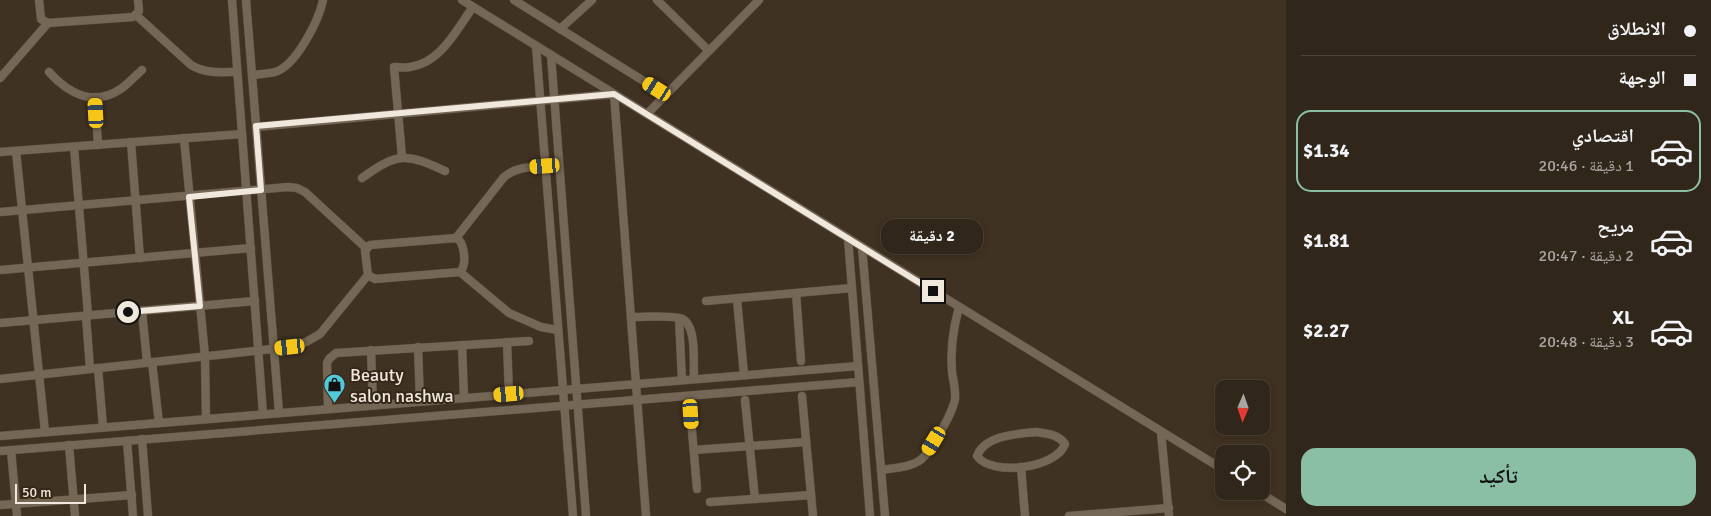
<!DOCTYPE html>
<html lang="ar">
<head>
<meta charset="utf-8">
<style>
	body { margin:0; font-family:Signika,"Noto Naskh Arabic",sans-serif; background:#3c3227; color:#f1f3f6; direction:rtl; height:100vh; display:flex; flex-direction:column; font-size:19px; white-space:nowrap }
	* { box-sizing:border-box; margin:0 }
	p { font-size:16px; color:#a8a5a2 }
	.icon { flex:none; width:28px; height:28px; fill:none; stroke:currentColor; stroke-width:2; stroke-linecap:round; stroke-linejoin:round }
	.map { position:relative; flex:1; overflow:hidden; direction:ltr }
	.sheet { display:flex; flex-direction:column; background:#30261a; width:425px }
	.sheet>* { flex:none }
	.guide { display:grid; align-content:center; height:110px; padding:0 15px; background:#30261a }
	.needle { width:32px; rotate:182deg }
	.controls { position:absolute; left:1215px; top:380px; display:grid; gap:10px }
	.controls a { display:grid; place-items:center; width:55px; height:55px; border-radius:10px; background:#30261a; box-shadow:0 2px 8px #0003,0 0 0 1px #4b4339; font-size:25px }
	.scale { position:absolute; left:15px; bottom:12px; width:71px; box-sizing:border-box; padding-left:5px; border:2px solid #f0e7dd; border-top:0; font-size:14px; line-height:18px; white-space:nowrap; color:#f0e7dd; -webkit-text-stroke:4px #352818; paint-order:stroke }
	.end { position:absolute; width:22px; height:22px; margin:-11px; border:6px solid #f0e7dd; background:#111; box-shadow:0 0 0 2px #111 }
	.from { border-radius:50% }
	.bubble { position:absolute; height:35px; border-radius:15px; background:#30261a; box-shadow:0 2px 8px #0003,0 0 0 1px #4b4339; font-size:16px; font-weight:700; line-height:35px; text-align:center; direction:rtl }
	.car { position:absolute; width:15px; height:30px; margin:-15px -8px; border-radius:6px; box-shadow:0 0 4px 1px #0007; background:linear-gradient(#f5c518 24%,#345 0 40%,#f5c518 0 76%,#345 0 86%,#f5c518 0) }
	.guide b { display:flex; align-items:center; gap:18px; height:48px; font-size:19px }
	.guide b+b { border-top:1px solid #4b4339 }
	.guide i { width:12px; height:12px; background:#f1f3f6 }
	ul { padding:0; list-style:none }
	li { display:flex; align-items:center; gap:15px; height:82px; margin:0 10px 8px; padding:0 5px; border:2px solid transparent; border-radius:15px }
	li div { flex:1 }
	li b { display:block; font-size:19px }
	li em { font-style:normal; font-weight:700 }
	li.on { border-color:#8abfa5 }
	li>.icon { width:45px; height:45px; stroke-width:1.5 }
	.cta { display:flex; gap:10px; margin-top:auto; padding:10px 15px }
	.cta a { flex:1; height:58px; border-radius:15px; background:#8abfa5; color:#111; font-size:20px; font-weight:700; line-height:58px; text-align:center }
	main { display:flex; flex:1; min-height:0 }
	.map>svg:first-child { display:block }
</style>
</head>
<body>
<main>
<section class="sheet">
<div class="guide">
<b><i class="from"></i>الانطلاق</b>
<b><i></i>الوجهة</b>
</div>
<ul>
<li class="on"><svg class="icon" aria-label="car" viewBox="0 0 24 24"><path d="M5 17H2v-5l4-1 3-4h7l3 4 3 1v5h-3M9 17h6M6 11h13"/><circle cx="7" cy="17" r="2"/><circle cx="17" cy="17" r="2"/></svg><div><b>اقتصادي</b><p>1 دقيقة · 20:46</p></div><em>$1.34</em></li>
<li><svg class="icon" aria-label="car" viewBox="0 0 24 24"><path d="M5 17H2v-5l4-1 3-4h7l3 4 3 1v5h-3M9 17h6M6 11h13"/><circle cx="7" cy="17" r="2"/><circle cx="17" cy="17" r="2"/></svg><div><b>مريح</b><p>2 دقيقة · 20:47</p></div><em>$1.81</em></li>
<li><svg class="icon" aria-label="car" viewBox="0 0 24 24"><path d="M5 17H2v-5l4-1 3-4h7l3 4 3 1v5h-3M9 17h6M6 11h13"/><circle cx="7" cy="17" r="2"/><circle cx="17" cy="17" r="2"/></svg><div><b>XL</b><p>3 دقيقة · 20:48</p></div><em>$2.27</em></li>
</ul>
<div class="cta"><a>تأكيد</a></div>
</section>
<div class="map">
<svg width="1286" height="516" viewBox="0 0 1286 516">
	<rect width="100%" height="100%" fill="#403222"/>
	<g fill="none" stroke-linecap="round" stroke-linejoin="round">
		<defs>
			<g id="minor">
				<path d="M39,0L41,19L48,23L133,17L139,11L138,0"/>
				<path d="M232,0L263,414"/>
				<path d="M246,0L279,413"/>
				<path d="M462,0L1224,470"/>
				<path d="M514,0L666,95"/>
				<path d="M657,0L708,50"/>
				<path d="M136,15L191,65C206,74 220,72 237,72"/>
				<path d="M560,29L592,0"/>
				<path d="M536,46L573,516"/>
				<path d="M551,55L586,516"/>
				<path d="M49,72C68,93 94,108 122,88C129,83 135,76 142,70"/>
				<path d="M252,75C259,74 268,74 275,72C296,66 319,20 323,0"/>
				<path d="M0,78L48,23"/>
				<path d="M95,97L98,145"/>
				<path d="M647,114L759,0"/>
				<path d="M256,127L614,94L646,516"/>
				<path d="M184,138L205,356L206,419"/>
				<path d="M131,142L140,258"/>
				<path d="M74,147L88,315"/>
				<path d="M16,151L45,432"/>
				<path d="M0,152L242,134"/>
				<path d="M402,157L394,67C399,67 405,68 410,67C441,63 456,30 473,7"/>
				<path d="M362,178C398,152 406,153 445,171"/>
				<path d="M0,212L288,187L297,188L305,192L366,248"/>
				<path d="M456,238C465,242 467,265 460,272L375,279L368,275L365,251L370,245Z"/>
				<path d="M456,238L504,177C516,167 530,167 545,166"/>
				<path d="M848,238L870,516"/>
				<path d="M862,247L885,516"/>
				<path d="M0,270L251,248"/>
				<path d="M460,272L509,313L541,327L558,330"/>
				<path d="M796,293L801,361"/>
				<path d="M737,299L744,375"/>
				<path d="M706,301L852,288"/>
				<path d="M142,311L147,362"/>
				<path d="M86,316L90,369"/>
				<path d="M631,317C646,317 664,315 679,318C698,321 693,364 694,379"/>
				<path d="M679,318L682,380"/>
				<path d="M0,323L255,301"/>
				<path d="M507,342L509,394"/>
				<path d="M462,345L464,398"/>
				<path d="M418,347L420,401"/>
				<path d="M371,350L373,405"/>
				<path d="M152,362L159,423"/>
				<path d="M98,368L103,427"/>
				<path d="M0,379L290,347L306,342L320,334L368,275"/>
				<path d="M689,396L697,489"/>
				<path d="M802,396L813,516"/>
				<path d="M745,400L755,499"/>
				<path d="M328,409L327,363L329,359L336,353L529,341"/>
				<path d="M1036,432C1048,434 1058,434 1065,444C1057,468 992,477 977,456C985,435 1017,434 1036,432Z"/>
				<path d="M1161,432L1169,516"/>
				<path d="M0,436L858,366"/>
				<path d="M142,439L148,516"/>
				<path d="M127,441L133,516"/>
				<path d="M69,445L75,516"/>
				<path d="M11,450L17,516"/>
				<path d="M694,450L806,442"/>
				<path d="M0,451L859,382"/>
				<path d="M1021,467L1025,516"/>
				<path d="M881,470C893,468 908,468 919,461C930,454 953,412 955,399C956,389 953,381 952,372C950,349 953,329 959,307"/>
				<path d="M1257,491L1286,509"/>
				<path d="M710,502L811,495"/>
				<path d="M0,505L132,495"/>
				<path d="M1069,516L1169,508"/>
			</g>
		</defs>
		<use href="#minor" stroke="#5b4f41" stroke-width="9"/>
		<use href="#minor" stroke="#756755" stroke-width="8"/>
	</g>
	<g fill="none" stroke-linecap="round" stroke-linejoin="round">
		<path stroke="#f0e7dd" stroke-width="6" d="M128,312L200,306L189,197L261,190L256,126L614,94L933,291"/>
	</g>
	<defs>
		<symbol id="shop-pin" viewBox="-11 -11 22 30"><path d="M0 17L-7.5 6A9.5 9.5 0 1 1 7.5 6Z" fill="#52cbd8" stroke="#352818"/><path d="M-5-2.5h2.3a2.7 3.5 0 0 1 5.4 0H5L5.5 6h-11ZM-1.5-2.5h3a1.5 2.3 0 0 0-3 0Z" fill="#111"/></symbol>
	</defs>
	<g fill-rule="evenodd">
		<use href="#shop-pin" x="322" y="372" width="25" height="34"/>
	</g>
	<g text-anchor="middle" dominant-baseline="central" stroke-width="4" stroke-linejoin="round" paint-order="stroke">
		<g font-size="18" fill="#f0e7dd" stroke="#352818" text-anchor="start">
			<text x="350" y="375">Beauty<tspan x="350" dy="21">salon nashwa</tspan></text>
		</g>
	</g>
</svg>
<div class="controls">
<a><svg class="needle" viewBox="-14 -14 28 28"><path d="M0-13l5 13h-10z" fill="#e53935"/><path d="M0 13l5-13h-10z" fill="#a8a5a2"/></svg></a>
<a><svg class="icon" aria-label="locate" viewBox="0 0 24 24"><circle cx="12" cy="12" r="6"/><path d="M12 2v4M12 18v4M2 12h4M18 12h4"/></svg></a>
</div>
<div class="scale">50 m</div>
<i class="end from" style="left:128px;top:312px"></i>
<i class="end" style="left:933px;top:291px"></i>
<div class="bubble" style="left:881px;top:219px;width:102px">2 دقيقة</div>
<i class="car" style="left:657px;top:89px;rotate:302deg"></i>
<i class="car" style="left:96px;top:113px;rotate:357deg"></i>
<i class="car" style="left:545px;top:166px;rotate:266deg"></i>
<i class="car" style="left:290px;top:347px;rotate:264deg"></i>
<i class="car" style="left:509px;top:394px;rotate:265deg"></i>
<i class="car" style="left:691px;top:414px;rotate:176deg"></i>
<i class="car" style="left:934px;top:441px;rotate:211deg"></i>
</div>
</main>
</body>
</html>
